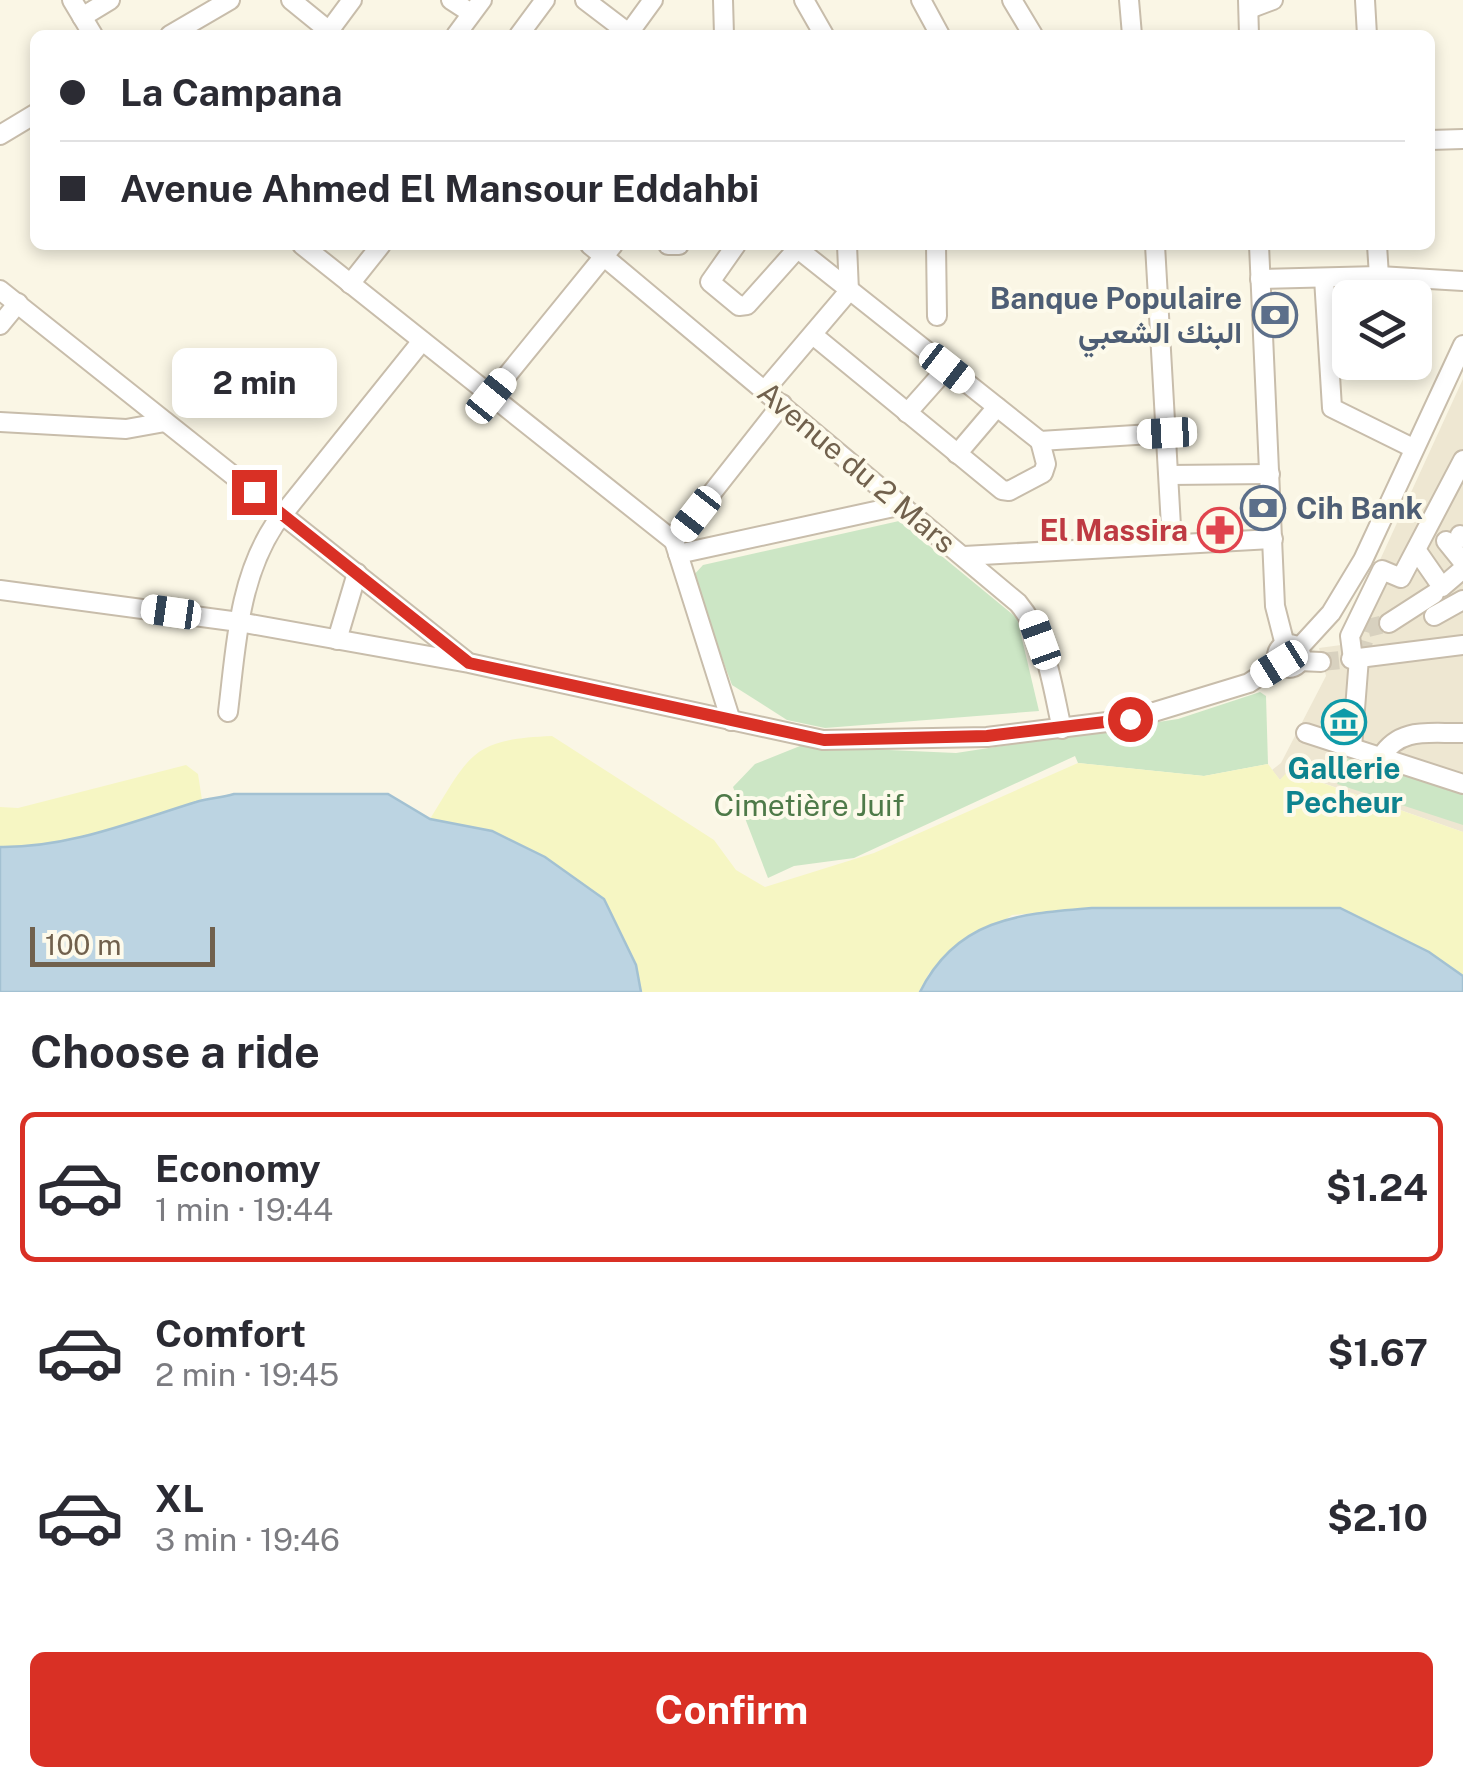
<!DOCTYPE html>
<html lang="en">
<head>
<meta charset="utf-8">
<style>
	body { margin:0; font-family:"Public Sans",Vazirmatn,sans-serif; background:#f7f7f7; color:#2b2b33; height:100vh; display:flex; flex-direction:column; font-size:38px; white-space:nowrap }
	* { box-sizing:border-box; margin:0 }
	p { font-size:32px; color:#7c7c81 }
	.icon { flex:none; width:55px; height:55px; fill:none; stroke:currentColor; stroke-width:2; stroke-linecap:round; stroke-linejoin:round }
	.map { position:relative; height:992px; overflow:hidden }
	.sheet { display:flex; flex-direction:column; background:#fff; flex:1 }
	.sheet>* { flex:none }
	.top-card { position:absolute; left:30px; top:30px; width:1405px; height:220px; border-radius:15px; box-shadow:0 5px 15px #0003; display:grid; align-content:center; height:220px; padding:0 30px; background:#fff }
	.buttons { position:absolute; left:1332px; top:280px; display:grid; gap:20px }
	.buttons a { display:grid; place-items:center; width:100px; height:100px; border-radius:15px; background:#fff; box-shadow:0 5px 15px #0003; font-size:50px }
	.scale { position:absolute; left:30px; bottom:25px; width:185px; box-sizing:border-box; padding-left:10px; border:5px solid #71614d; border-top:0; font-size:28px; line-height:35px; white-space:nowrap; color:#71614d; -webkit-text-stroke:8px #fdfaeb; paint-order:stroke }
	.end { position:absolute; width:45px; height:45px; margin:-22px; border:12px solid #d93025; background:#fff; box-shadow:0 0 0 5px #fff }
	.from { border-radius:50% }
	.bubble { position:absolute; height:70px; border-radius:15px; background:#fff; box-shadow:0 5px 15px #0003; font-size:32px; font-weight:700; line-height:70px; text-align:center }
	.car { position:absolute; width:30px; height:60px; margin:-30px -15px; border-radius:12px; box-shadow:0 0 8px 2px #0007; background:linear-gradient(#fff 24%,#345 0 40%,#fff 0 76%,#345 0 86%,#fff 0) }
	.top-card b { display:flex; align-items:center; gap:35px; height:95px; font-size:38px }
	.top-card b+b { border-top:2px solid #e1e1e2 }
	.top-card i { width:25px; height:25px; background:#2b2b33 }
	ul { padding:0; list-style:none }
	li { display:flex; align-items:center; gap:30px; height:150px; margin:0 20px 15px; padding:0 10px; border:5px solid transparent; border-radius:15px }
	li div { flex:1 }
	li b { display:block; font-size:38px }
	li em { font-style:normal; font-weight:700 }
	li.on { border-color:#d93025 }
	li>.icon { width:90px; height:90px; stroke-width:1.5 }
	h2 { padding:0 30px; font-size:45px; line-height:120px }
	.primary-button { display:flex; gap:20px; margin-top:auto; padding:20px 30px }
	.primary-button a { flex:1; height:115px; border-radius:15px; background:#d93025; color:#fff; font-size:40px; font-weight:700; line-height:115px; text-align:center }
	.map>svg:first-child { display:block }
</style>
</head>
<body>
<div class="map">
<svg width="1463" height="992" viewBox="0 0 1463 992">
	<rect width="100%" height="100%" fill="#faf6e5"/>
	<path fill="#eee7d2" d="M1463,379V832L1289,771L1280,780L1272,770L1281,763L1326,676L1319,648L1341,645Z"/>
	<g fill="#cce6c5">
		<path d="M899,521L1017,618L1039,711L825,728L787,720L732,685L692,577L703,565Z"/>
		<path d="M1260,692L1266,696L1268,764L1204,776L1078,763L1075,756L854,858L794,866L768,878L733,787L755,764L800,746L956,753L1178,719Z"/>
		<path d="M1352,748L1463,786V825L1337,784Z"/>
	</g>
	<g fill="#f6f6c3">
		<path d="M552,736L714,840L736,870L765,887L874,853L1078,763L1204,776L1268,764L1280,780L1288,771L1463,832V976L1429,952L1340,908H1092L1012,915L929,973L920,992H641L636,965L430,819C470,755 471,739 552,736Z"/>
		<path d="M186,765L198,774L202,800C136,821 70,849 0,847V807L18,808Z"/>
	</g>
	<g fill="#bcd4e2" stroke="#a3c1d2" stroke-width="2.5">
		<path d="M234,794H388L430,819L492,831L545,857L604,899L636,965L641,992H0V847C68,848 131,822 196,802C208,798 221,798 234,794Z"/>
		<path d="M1092,908H1340L1429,952L1463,976V992H920C957,918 1019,914 1092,908Z"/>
	</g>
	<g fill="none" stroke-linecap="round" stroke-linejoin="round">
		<g stroke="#d8d1bf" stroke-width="18" stroke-dasharray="18 9" stroke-linecap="butt">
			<path d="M1359,658L1368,628L1389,623"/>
			<path d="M1321,662L1351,659"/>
		</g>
		<defs>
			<g id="minor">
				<path d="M72,0L93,35"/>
				<path d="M291,0L334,35"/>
				<path d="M451,0L471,13"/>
				<path d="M585,0L631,35"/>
				<path d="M723,0L724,35"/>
				<path d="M804,0L824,35"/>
				<path d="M921,0L940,35"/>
				<path d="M1012,0L1033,35"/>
				<path d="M1129,0L1132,35"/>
				<path d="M1248,0L1249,35"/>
				<path d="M1365,0L1367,35"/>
				<path d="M1249,9L1273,0"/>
				<path d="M82,17L110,0"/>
				<path d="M329,31L352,0"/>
				<path d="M629,33L653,0"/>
				<path d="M170,35L230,0"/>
				<path d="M456,35L482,0"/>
				<path d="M519,35L545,0"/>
				<path d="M0,135L35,114"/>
				<path d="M1430,140L1463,139"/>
				<path d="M302,245L674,541"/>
				<path d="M590,245L1018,603C1047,637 1052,686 1062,729"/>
				<path d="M668,245H679"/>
				<path d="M736,245L710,282L739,306L747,305L797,249"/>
				<path d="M793,245L1040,441L1167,433"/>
				<path d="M936,245L937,316"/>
				<path d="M1155,245L1172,544"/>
				<path d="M1259,245L1275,606L1285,645"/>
				<path d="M1377,245L1379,276"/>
				<path d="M1324,278L1332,408L1413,448"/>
				<path d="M1260,279L1379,276L1463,281"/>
				<path d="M350,284L381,245"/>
				<path d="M0,290L465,660"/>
				<path d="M0,325L18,303"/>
				<path d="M813,335L1002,490L1009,491L1043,473L1046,464L1040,441"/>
				<path d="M765,390L849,291L847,245"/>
				<path d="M491,395L613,245"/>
				<path d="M907,413L947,368"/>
				<path d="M0,422L126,429L165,422"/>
				<path d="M957,454L997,407"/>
				<path d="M1169,475L1270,474"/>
				<path d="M1460,535L1463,538"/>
				<path d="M1446,541L1463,562"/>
				<path d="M1417,551L1442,587L1463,569"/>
				<path d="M678,554L903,505"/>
				<path d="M964,556L1273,539"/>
				<path d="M0,590L239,622L469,663L823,740L987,737L1131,719L1249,683L1279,663"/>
				<path d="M1434,616L1463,600"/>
				<path d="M1389,623L1434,594"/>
				<path d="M337,640L357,573"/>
				<circle cx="1289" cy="656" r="12"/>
				<path d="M1298,649L1331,613L1363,560L1463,345"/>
				<path d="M1351,659L1463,645"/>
				<path d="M1353,659L1350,636L1382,570L1401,578L1463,460"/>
				<path d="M1299,661L1321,662"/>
				<path d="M228,712C236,647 238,580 275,524L422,341"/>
				<path d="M731,721L674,541L782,404"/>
				<path d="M1306,733L1463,784"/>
				<path d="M1352,747L1359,658"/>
				<path d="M1381,757C1400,726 1431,734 1463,733"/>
			</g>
		</defs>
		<use href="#minor" stroke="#c8bdab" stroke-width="22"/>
		<use href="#minor" stroke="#fff" stroke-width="18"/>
	</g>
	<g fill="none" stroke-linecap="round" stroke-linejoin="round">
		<path stroke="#d93025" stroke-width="12" d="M254,492L469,663L824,740L987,736L1130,719"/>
	</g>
	<defs>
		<symbol id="bank-ring" viewBox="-11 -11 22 22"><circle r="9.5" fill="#fdfaeb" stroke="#5c6f8a" stroke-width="1.5"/><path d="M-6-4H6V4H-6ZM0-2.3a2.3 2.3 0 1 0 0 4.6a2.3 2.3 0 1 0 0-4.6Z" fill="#5c6f8a"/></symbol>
		<symbol id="pharmacy-ring" viewBox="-11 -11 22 22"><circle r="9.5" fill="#fdfaeb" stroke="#e0444e" stroke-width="1.5"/><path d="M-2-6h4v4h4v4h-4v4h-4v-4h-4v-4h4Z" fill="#e0444e"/></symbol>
		<symbol id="museum-ring" viewBox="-11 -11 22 22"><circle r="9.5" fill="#fdfaeb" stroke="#0f9aa8" stroke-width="1.5"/><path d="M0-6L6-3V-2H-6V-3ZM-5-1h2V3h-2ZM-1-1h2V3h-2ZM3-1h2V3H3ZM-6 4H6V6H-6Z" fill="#0f9aa8"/></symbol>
	</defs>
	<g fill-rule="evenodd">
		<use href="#bank-ring" x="1250" y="290" width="50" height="50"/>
		<use href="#bank-ring" x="1238" y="483" width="50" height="50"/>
		<use href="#pharmacy-ring" x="1195" y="505" width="50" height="50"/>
		<use href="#museum-ring" x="1319" y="697" width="50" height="50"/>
	</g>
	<g text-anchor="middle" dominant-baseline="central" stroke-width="8" stroke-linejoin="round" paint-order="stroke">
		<g font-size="30" font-weight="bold" fill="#4e5e75" stroke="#fdfaeb" text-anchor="end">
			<text x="1242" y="298">Banque Populaire<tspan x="1242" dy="34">البنك الشعبي</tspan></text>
			<text x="1296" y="508" text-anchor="start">Cih Bank</text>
		</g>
		<g font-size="30" fill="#71614d" stroke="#fdfaeb">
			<text transform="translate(857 467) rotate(40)">Avenue du 2 Mars</text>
		</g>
		<g font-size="30" font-weight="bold" fill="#be3a42" stroke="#fdfaeb" text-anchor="end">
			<text x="1188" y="530">El Massira</text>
		</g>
		<g font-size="30" font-weight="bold" fill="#0d838f" stroke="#fdfaeb">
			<text x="1344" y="768">Gallerie<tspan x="1344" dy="34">Pecheur</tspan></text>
		</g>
		<g font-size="30" fill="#4e7a49" stroke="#fdfaeb">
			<text x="809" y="805">Cimetière Juif</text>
		</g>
	</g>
</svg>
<div class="buttons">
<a><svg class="icon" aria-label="layers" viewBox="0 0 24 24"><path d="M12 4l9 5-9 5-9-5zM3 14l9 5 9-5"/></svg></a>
</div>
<div class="scale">100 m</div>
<i class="end from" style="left:1130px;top:719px"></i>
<i class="end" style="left:254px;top:492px"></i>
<div class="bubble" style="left:172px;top:348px;width:165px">2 min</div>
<i class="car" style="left:947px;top:368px;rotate:128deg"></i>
<i class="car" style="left:491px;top:396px;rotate:39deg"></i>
<i class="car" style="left:1167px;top:433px;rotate:267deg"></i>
<i class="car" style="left:696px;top:514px;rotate:218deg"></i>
<i class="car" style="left:171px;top:612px;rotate:278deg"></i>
<i class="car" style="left:1040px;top:640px;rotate:340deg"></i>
<i class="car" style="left:1279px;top:664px;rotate:238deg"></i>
<div class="top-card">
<b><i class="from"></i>La Campana</b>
<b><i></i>Avenue Ahmed El Mansour Eddahbi</b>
</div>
</div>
<section class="sheet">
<h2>Choose a ride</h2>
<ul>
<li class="on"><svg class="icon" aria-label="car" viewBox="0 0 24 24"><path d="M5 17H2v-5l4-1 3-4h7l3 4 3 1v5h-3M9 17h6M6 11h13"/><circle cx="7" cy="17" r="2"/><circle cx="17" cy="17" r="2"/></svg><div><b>Economy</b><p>1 min · 19:44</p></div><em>$1.24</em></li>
<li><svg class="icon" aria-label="car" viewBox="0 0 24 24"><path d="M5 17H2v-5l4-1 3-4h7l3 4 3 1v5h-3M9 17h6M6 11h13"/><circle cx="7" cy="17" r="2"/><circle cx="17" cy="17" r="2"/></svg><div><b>Comfort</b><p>2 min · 19:45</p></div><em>$1.67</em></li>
<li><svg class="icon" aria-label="car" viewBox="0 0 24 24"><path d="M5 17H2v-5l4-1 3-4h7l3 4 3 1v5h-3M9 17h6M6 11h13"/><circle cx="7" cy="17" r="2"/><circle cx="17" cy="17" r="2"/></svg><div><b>XL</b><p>3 min · 19:46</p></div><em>$2.10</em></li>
</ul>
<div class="primary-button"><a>Confirm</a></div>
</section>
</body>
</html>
